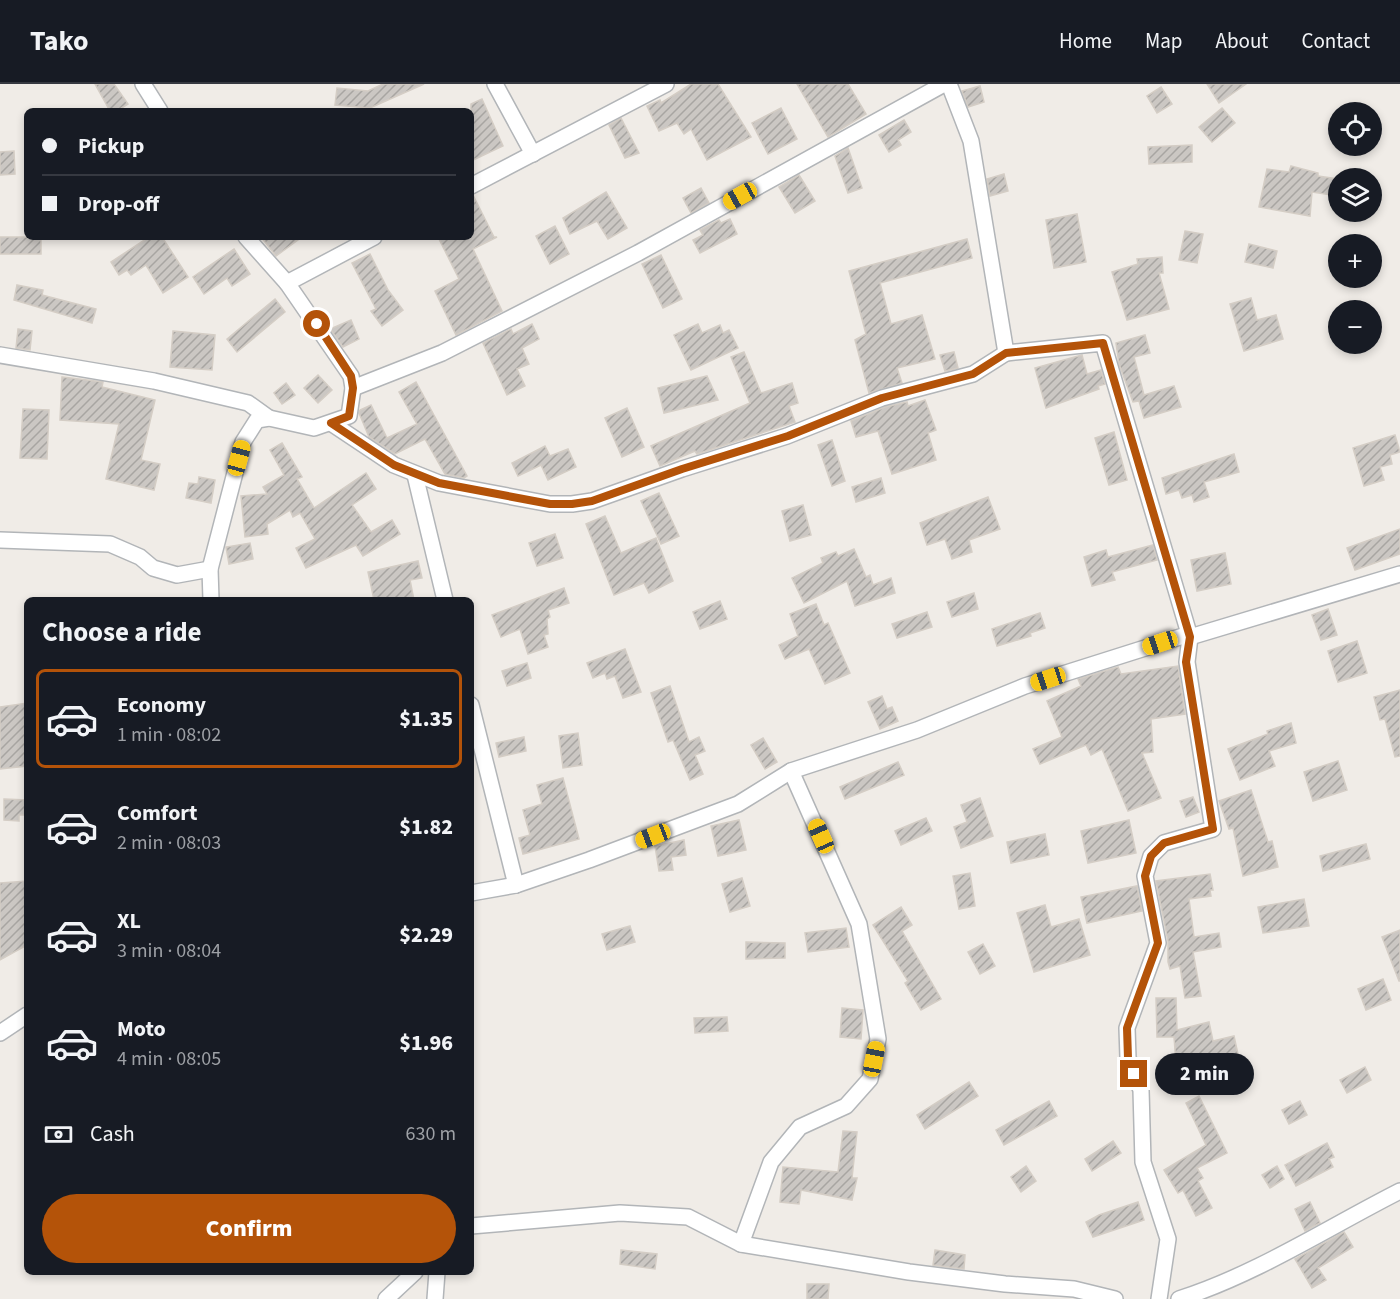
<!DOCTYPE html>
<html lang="en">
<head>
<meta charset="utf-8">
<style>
	body { margin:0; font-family:"Source Sans 3",sans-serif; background:#20242c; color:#f1f3f6; height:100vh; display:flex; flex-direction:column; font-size:22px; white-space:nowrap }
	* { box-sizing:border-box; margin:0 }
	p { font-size:20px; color:#9ea1a6 }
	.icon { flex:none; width:33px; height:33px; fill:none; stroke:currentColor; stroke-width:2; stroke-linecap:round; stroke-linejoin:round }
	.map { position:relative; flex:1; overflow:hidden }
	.details { position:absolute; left:24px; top:513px; width:450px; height:678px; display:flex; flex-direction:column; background:#171b24; border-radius:9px; box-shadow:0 3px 9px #0003 }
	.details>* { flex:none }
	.hud { position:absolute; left:24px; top:24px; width:450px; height:132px; border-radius:9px; box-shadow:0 3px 9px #0003; display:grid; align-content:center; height:132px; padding:0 18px; background:#171b24 }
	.tools { position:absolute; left:1328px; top:18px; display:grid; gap:12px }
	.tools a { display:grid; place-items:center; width:54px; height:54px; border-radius:50%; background:#171b24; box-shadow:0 3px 9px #0003; font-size:30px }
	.end { position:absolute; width:27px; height:27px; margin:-14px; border:8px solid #b45309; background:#fff; box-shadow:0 0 0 3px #fff }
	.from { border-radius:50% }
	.bubble { position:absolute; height:42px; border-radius:21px; background:#171b24; box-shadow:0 3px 9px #0003; font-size:20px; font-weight:800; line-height:42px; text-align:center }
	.car { position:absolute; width:18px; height:36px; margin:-18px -9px; border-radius:8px; box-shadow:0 0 4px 2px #0007; background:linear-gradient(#f5c518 24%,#345 0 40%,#f5c518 0 76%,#345 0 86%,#f5c518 0) }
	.hud b { display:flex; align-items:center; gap:21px; height:57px; font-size:22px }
	.hud b+b { border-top:2px solid #363941 }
	.hud i { width:15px; height:15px; background:#f1f3f6 }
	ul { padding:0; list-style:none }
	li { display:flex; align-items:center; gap:18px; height:99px; margin:0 12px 9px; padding:0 6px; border:3px solid transparent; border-radius:9px }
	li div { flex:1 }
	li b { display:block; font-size:22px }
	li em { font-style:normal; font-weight:800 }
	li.on { border-color:#b45309 }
	li>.icon { width:54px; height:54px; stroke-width:1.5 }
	h2 { padding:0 18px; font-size:27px; line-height:72px }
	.pay { display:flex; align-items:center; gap:15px; height:66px; padding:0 18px; font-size:22px }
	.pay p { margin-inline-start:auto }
	.button { display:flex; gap:12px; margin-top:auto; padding:12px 18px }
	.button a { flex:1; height:69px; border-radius:36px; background:#b45309; color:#fff; font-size:24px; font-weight:800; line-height:69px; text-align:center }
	header { display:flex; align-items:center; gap:36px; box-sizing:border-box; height:84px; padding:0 30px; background:#171b24; border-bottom:2px solid #363941 }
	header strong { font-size:28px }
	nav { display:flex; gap:33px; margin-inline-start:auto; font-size:21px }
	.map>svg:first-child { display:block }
</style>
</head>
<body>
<header>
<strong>Tako</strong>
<nav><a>Home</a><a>Map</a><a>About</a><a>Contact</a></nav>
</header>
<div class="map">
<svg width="1400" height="1215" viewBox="0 0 1400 1215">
	<defs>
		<pattern id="building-hatch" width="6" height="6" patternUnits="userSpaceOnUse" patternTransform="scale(1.5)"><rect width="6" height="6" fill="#cbc7c3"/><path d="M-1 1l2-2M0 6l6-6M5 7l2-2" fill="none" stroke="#a8a5a2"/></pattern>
	</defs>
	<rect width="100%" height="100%" fill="#f0ece7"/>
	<g fill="url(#building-hatch)" stroke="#d4cdc5" stroke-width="1.5">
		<path d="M95,0H114L128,20L117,27H110Z"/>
		<path d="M383,0H424L370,24L335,21L337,4L368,7Z"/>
		<path d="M691,0H718L751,53L707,76L691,45L684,50L677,39L659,47L647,22L660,16L661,19Z"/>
		<path d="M797,0H848L866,30L828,53Z"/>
		<path d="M1207,0H1246L1219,19Z"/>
		<path d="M980,2L984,18L968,23L962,7Z"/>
		<path d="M1161,3L1172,20L1157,29L1147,12Z"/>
		<path d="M482,15L503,62L471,77V20Z"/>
		<path d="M781,24L797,55L768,70L752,39Z"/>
		<path d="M1222,24L1235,39L1212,58L1199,43Z"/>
		<path d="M621,34L639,69L625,74L609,41Z"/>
		<path d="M904,36L911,48L898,56L901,61L889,68L879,51Z"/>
		<path d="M1192,61V78L1149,80L1148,63Z"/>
		<path d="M848,64L862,104L848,109L835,72Z"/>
		<path d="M14,67L15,90L0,91V68Z"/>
		<path d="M1291,82L1318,89V92L1338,95V112L1312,108L1310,132L1259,123L1267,85L1289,88Z"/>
		<path d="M1004,90L1008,107L990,112L987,95Z"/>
		<path d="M799,91L815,117L795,129L779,103Z"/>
		<path d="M701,104L709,119L691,129L683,114Z"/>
		<path d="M606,108L627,144L608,155L597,137L570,150L563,134Z"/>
		<path d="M473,111L494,153H497L473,165L502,227L456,251L435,207L459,195L438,153H471Z"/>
		<path d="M1077,130L1086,178L1054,184L1046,136Z"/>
		<path d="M730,135L737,150L700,169L693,156L703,151L700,146L719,136L721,139Z"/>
		<path d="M555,142L569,170L550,180L536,152Z"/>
		<path d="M1185,147L1203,150L1197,179L1179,176Z"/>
		<rect x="0" y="153" width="41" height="17"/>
		<path d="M149,153H162L188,193L163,209L146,181L131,191L127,186L119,191L111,178Z"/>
		<path d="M261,153H302L276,172Z"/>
		<path d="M967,155L972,174L880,199L891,240L922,231L935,275L897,284L902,299L869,309L855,256L866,250L849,187Z"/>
		<path d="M1249,160L1277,167L1273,184L1245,178Z"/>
		<path d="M234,165L250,190L232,202L227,194L204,210L193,193Z"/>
		<path d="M370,170L388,206L403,226L382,242L371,227L376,225L352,179Z"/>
		<path d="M661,171L682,215L663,224L642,180Z"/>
		<path d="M1162,173L1163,189H1159L1169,225L1127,236L1112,188L1138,180L1137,175Z"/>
		<path d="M17,201L43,206L42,211L96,225L92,239L14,216Z"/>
		<path d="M1251,214L1257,236L1276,231L1283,255L1244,267L1230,220Z"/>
		<path d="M275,215L285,228L237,268L227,255Z"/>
		<path d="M351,236L359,255L343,263L330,245Z"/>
		<path d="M532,240L539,255L522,264L529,280L517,285L525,302L507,311L483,259L511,245L513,250Z"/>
		<path d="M698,240L702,249L720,241L723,249L729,246L738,264L691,286L674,251Z"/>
		<path d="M18,245L32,247L30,266L16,264Z"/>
		<path d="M173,247L215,251L212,286L170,283Z"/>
		<path d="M1145,251L1150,269L1134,273L1144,311L1174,302L1181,323L1144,334L1139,317L1133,318L1119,280L1116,259Z"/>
		<path d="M744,268L761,309L792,299L798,319L789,322L795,338L697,370L695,367L660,382L651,362L750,319L731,273Z"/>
		<path d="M954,268L958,284L945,287L940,271Z"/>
		<path d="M1082,271L1087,290L1101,286L1105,300L1098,302L1099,305L1046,324L1035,284Z"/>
		<path d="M318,291L332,306L318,319L304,304Z"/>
		<path d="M707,292L718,316L664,329L658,304Z"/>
		<path d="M62,293L103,298L102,303L155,316L141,376L160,380L154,406L106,395L119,340L60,336Z"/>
		<path d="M416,298L467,392L464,394L445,390L425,355L395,370L369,353L359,329L360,326L371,321L387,354L417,340L399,308Z"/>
		<path d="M286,299L295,311L282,320L274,309Z"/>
		<path d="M925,316L936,346L928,349L936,376L892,390L878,347L856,353L851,337L885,323L907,318L908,322Z"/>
		<path d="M627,324L644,363L622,373L605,334Z"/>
		<path d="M23,325L49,326L47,375L20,374Z"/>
		<path d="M1114,348L1127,396L1109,401L1095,354Z"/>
		<path d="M1395,351L1400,368L1390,371L1392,380L1380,383L1384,396L1364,402L1353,364Z"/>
		<path d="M832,356L845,397L832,402L818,361Z"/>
		<path d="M282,359L302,393L297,395L314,424L366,389L376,405L352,421L371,448L392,436L400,450L363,472L356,461L306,484L296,464L315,455L300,429L293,433L290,426L267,440L268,450L245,453L241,412L267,410L263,403L284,391L270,366Z"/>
		<path d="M545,362L550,372L568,365L576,383L548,396L541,381L518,392L512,379Z"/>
		<path d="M1234,370L1239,388L1204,398L1209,413L1194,418L1192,411L1182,414L1179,406L1166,410L1162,394Z"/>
		<path d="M199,393L215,396L211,419L186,414L189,399L198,400Z"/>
		<path d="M881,394L885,409L856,418L852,403Z"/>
		<path d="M659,409L679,452L661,460L641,417Z"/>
		<path d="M988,413L1000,445L969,456L972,468L952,475L945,455L927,461L920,439Z"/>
		<path d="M803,421L811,451L790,457L782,427Z"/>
		<path d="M605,432L621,469L656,454L673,497L649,509L644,499L614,511L586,440Z"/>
		<path d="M1400,445V470L1355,486L1347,464Z"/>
		<path d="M555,450L563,474L537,482L529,459Z"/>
		<path d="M250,459L253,475L229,480L226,463Z"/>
		<path d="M1153,461L1157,476L1112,488L1115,496L1092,502L1084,473L1106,466L1108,473Z"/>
		<path d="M854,465L866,493L870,491L873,501L891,494L895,509L855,522L847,497L804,519L792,494L823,479L821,474L836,468L838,472Z"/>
		<path d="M1225,469L1231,500L1197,507L1191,476Z"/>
		<path d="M418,477L422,494L410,496L414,516H374L368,488Z"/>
		<path d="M564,504L569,519L548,526L550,533L547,535L548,550L544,551L548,563L528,570L520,545L501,553L492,531Z"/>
		<path d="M974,509L978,525L952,533L947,518Z"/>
		<path d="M720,517L727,535L700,545L693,528Z"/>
		<path d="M816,520L824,541L828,539L850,589L825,600L809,565L785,575L779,561L798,552L790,530Z"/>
		<path d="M1328,525L1337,551L1321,556L1312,531Z"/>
		<path d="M927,528L932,543L897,554L892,540Z"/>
		<path d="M1040,529L1045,544L1030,549L1031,552L997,562L992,545Z"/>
		<path d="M1357,557L1367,589L1338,598L1328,567Z"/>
		<path d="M625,565L641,608L623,614L615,592L607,595L605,589L593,594L587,579Z"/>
		<path d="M527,579L531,594L507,602L502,587Z"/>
		<path d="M1178,582L1185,630L1151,635L1153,668L1142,669L1161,714L1128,727L1102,665L1091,671L1086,661L1040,680L1033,665L1062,653L1047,617L1081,602L1078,595L1118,583L1121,590Z"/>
		<path d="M670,602L689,658L699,653L705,667L695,671L703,690L690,696L673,656L668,658L651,609Z"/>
		<path d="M1400,606V672L1395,673L1385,635L1380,636L1374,613Z"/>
		<path d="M882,612L887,625L892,623L898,637L880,645L868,618Z"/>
		<path d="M27,619V682L0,685V623Z"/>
		<path d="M1291,639L1296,659L1269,667L1275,682L1240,696L1228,665L1268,650L1267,647Z"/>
		<path d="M578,649L582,681L563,684L559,652Z"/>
		<path d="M524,653L526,667L499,673L496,659Z"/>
		<path d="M763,654L777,678L765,685L751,661Z"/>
		<path d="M1338,677L1347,706L1313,717L1304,688Z"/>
		<path d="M898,678L904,691L845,715L840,703Z"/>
		<path d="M563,694L579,755L523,770L519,754L530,751L523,726L542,720L537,701Z"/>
		<path d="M1251,706L1268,758L1272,757L1278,783L1243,792L1233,744L1229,745L1219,717Z"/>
		<path d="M1193,713L1199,728L1186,733L1180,717Z"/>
		<path d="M980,714L993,752L961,764L954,743L967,738L961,721Z"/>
		<path d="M4,715L27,716V731H19V737L4,736Z"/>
		<path d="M926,734L932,747L901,761L895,747Z"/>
		<path d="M739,736L746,766L718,772L711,742Z"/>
		<path d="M1129,736L1136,769L1088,779L1081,747Z"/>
		<path d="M1045,750L1049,771L1011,779L1007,758Z"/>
		<path d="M684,756L686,771L671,773L673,786L659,787L655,762Z"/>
		<path d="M1366,760L1370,775L1323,787L1320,772Z"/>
		<path d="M970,789L975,822L959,825L953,792Z"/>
		<path d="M1210,790L1213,806H1210L1211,812L1189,815L1194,853L1219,849L1221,863L1193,868L1201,912L1185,914L1180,882L1170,885L1168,878V857L1156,797Z"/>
		<path d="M742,794L750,822L730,828L722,800Z"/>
		<path d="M27,797V861L0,876V799Z"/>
		<path d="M1137,802L1142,827L1087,839L1081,813Z"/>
		<path d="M1304,815L1309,842L1263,849L1258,823Z"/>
		<path d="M1045,821L1051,843L1079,835L1090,871L1034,888L1017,829Z"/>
		<path d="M901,823L912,841L902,847L941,915L921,926L905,899L908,897L873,841Z"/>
		<path d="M630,842L635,858L607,866L602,850Z"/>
		<path d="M846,844L849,863L808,868L805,849Z"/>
		<path d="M1400,846V897H1399L1382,853Z"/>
		<path d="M746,858L785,859V874L746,875Z"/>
		<path d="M983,860L995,882L980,890L968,868Z"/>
		<path d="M1383,895L1391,916L1366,926L1358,905Z"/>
		<path d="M1156,914H1176L1177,946L1209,938L1213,957L1234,952L1239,975L1202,983L1201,977L1176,979L1174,953H1157Z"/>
		<path d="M842,924L863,926L861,955L840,953Z"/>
		<path d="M727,933L728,947L695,949L694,934Z"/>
		<path d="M1365,983L1371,996L1347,1009L1340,996Z"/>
		<path d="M969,998L978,1012L925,1045L917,1031Z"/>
		<path d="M1199,1012L1227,1069L1197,1084L1203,1094L1198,1097L1212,1124L1196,1132L1183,1106L1178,1109L1164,1086L1206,1061L1186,1019Z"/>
		<path d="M1049,1017L1057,1032L1004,1061L996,1046Z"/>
		<path d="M1300,1017L1307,1031L1289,1040L1282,1026Z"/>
		<path d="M843,1047L857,1048L852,1094H857L852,1116L801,1106L799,1120L780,1118L783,1083L838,1088Z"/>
		<path d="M1113,1057L1121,1069L1092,1087L1085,1075Z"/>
		<path d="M1327,1059L1334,1073L1329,1075L1333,1083L1296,1102L1285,1081Z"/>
		<path d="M1026,1082L1036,1097L1021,1108L1011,1093Z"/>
		<path d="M1277,1082L1284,1095L1270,1104L1262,1091Z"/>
		<path d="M1138,1118L1144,1136L1093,1153L1086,1138L1099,1131Z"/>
		<path d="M1310,1118L1320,1139L1305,1147L1295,1125Z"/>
		<path d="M1344,1148L1353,1163L1318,1184L1326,1196L1312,1204L1295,1175Z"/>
		<path d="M621,1166L657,1170L655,1185L620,1180Z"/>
		<path d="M935,1166L965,1171L964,1185L933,1181Z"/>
		<path d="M807,1200H829L828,1215H807Z"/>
	</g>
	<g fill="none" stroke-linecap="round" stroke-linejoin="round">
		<defs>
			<g id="minor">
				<path d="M143,0L160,27"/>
				<path d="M495,0L533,70"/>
				<path d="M949,0L971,57L1006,269L1103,259L1190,553L1187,578L1213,745L1164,759L1151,772L1145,792L1158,859L1127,944L1128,974L1141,1006L1143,1078L1168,1155L1159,1215"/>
				<path d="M471,102L666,0"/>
				<path d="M246,153L287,199"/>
				<path d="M0,271L154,297L248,319L269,334"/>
				<path d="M353,304L442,269L638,169L944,0"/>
				<path d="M331,339L394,381L439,399L550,420H572L592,417L682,385L787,352L882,314L973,290L1006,269"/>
				<path d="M415,391L445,516"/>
				<path d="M0,456L110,460L140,473L153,484L177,491L210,485"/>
				<path d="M211,516L210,485L243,358L257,336L269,334L314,344L349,332L353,304L351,292L287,199L374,153"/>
				<path d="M471,621L516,801"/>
				<path d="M471,809L516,801L589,776L738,720L791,687L917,646L1025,602L1183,552L1190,553L1400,490"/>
				<path d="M0,949L27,931"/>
				<path d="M471,1142L620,1129L688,1133L741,1160L909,1188L1005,1200L1074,1205L1115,1215"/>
				<path d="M741,1160L771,1078L800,1043L846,1022L870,995L878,955L859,840L791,687"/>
				<path d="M386,1215L415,1188"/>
				<path d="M435,1215L437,1188"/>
				<path d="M1179,1215C1257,1190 1327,1144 1400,1107"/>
			</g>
		</defs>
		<use href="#minor" stroke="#b2b5b8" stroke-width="18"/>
		<use href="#minor" stroke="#fff" stroke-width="15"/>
	</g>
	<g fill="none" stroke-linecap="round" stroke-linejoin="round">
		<path stroke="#b45309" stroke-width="8" d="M317,240L351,292L353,304L349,332L331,339L394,381L439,399L550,420H572L592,417L682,385L788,352L882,314L973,290L1006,269L1103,259L1190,553L1186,578L1213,745L1164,759L1151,772L1145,792L1158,859L1127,944L1128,974L1134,990"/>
	</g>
</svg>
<div class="tools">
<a><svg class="icon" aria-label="locate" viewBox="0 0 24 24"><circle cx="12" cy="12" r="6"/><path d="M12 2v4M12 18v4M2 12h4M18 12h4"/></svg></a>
<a><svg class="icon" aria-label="layers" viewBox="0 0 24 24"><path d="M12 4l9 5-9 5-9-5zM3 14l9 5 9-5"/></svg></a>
<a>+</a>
<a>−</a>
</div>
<i class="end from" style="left:317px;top:240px"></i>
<i class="end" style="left:1134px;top:990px"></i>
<div class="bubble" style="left:1155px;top:969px;width:99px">2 min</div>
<i class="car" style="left:740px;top:112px;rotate:241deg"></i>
<i class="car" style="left:239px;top:374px;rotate:15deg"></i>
<i class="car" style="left:1160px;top:559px;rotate:252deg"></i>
<i class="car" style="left:1048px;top:595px;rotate:252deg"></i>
<i class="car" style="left:653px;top:752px;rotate:249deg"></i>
<i class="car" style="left:821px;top:752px;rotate:336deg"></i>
<i class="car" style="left:874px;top:975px;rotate:11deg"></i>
<div class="hud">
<b><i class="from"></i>Pickup</b>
<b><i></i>Drop-off</b>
</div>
<section class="details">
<h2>Choose a ride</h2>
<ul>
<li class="on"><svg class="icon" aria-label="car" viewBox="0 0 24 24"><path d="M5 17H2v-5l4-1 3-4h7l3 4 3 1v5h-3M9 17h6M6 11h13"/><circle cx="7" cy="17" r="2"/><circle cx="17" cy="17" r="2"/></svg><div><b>Economy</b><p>1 min · 08:02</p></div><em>$1.35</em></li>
<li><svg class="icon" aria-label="car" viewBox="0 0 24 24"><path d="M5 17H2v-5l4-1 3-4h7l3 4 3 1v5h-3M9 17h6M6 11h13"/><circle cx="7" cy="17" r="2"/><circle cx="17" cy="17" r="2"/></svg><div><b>Comfort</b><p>2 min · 08:03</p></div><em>$1.82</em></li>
<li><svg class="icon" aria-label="car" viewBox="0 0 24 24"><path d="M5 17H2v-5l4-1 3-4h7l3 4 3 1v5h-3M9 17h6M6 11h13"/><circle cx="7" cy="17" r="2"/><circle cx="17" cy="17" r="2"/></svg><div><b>XL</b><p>3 min · 08:04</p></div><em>$2.29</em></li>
<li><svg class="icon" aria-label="car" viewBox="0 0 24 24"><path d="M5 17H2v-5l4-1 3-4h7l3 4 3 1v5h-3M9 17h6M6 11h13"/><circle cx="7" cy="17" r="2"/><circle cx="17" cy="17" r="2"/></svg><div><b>Moto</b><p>4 min · 08:05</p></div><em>$1.96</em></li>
</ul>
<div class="pay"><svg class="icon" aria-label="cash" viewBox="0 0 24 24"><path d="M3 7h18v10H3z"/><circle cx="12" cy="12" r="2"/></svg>Cash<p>630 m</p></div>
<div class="button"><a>Confirm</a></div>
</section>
</div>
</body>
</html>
